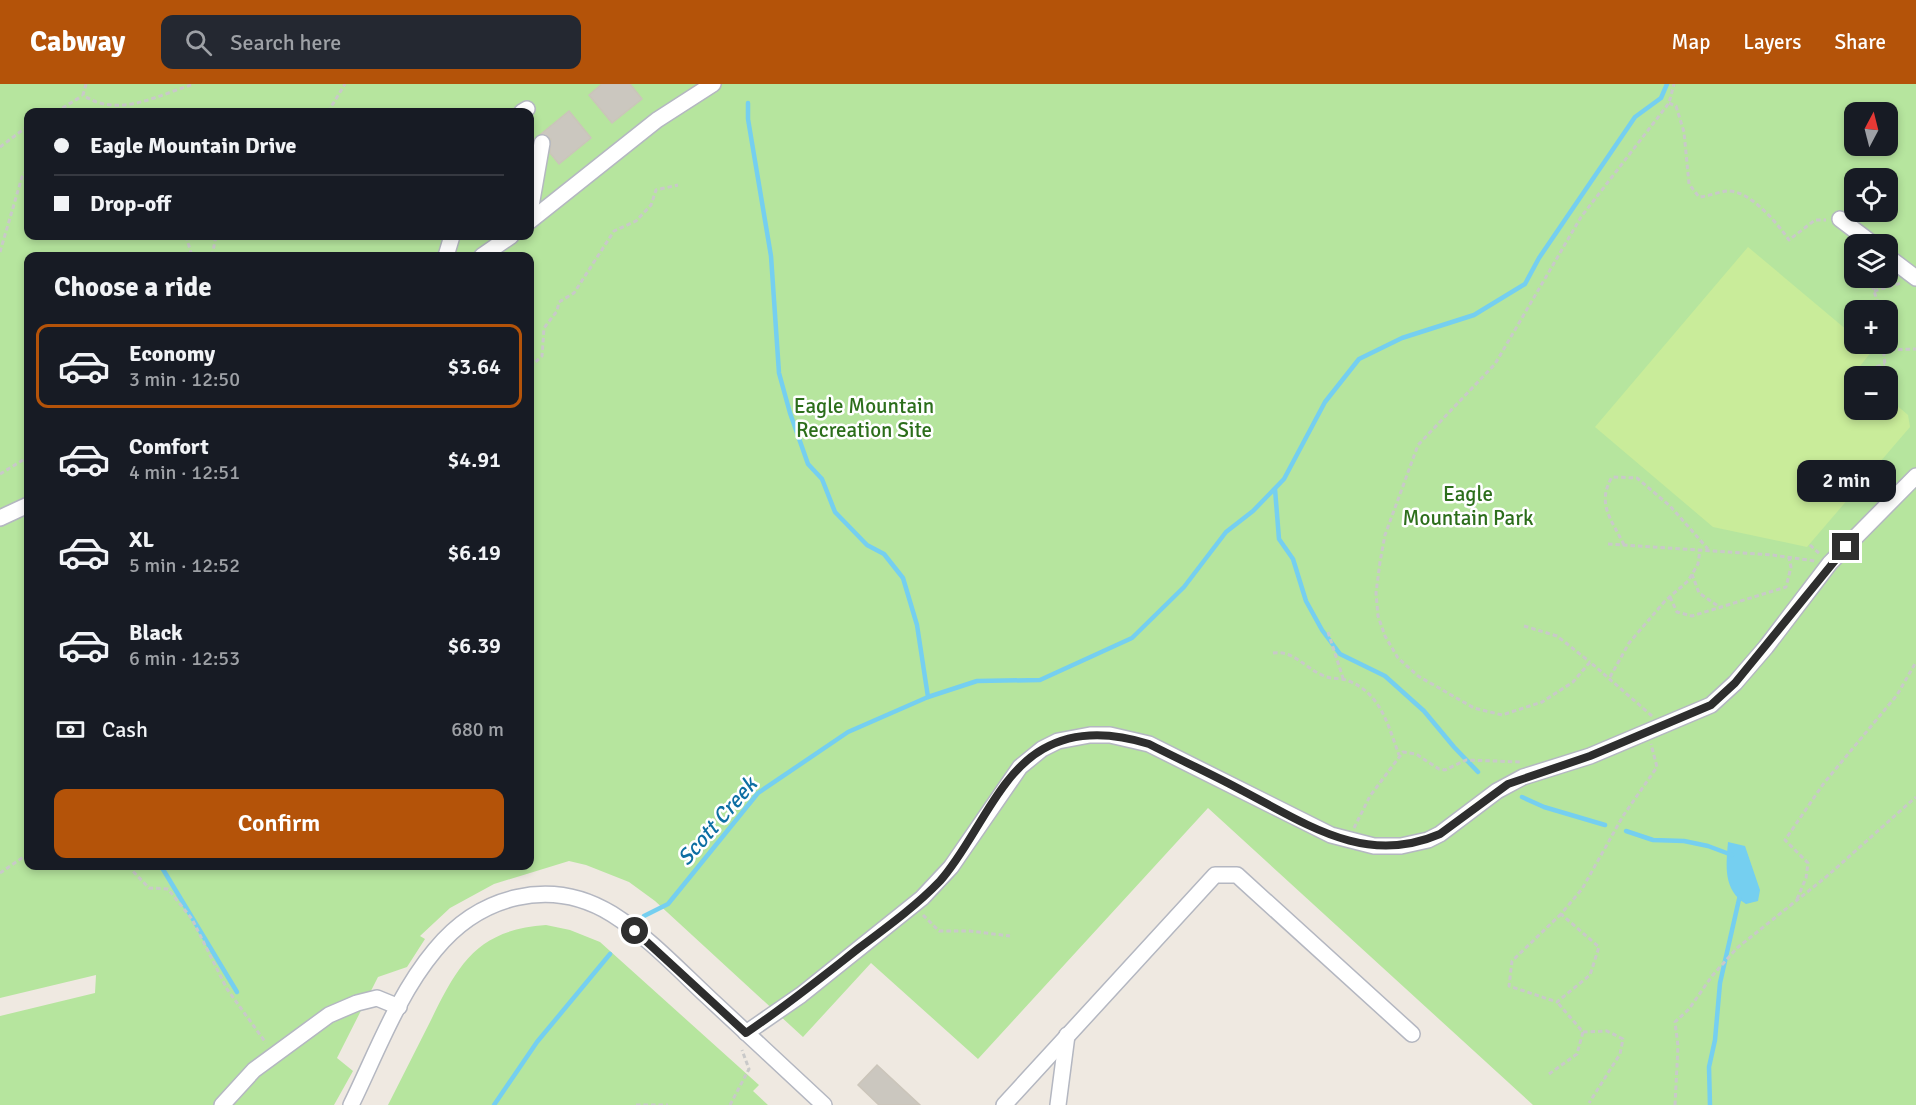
<!DOCTYPE html>
<html lang="en">
<head>
<meta charset="utf-8">
<style>
	body { margin:0; font-family:Signika,sans-serif; background:#242831; color:#f1f3f6; height:100vh; display:flex; flex-direction:column; font-size:22px; white-space:nowrap }
	* { box-sizing:border-box; margin:0 }
	p { font-size:20px; color:#9ea1a6 }
	.icon { flex:none; width:33px; height:33px; fill:none; stroke:currentColor; stroke-width:2; stroke-linecap:round; stroke-linejoin:round }
	.map { position:relative; flex:1; overflow:hidden }
	.panel { position:absolute; left:24px; top:168px; width:510px; height:618px; display:flex; flex-direction:column; background:#171b24; border-radius:12px; box-shadow:0 3px 9px #0003 }
	.panel>* { flex:none }
	.banner { position:absolute; left:24px; top:24px; width:510px; height:132px; border-radius:12px; box-shadow:0 3px 9px #0003; display:grid; align-content:center; height:132px; padding:0 30px; background:#171b24 }
	.needle { width:39px; rotate:7deg }
	.controls { position:absolute; left:1844px; top:18px; display:grid; gap:12px }
	.controls a { display:grid; place-items:center; width:54px; height:54px; border-radius:12px; background:#171b24; box-shadow:0 3px 9px #0003; font-size:30px }
	.end { position:absolute; width:27px; height:27px; margin:-14px; border:8px solid #2e2e2e; background:#fff; box-shadow:0 0 0 3px #fff }
	.from { border-radius:50% }
	.bubble { position:absolute; height:42px; border-radius:12px; background:#171b24; box-shadow:0 3px 9px #0003; font-size:20px; font-weight:600; line-height:42px; text-align:center }
	.banner b { display:flex; align-items:center; gap:21px; height:57px; font-size:22px }
	.banner b+b { border-top:2px solid #363941 }
	.banner i { width:15px; height:15px; background:#f1f3f6 }
	ul { padding:0; list-style:none }
	li { display:flex; align-items:center; gap:18px; height:84px; margin:0 12px 9px; padding:0 18px; border:3px solid transparent; border-radius:12px }
	li div { flex:1 }
	li b { display:block; font-size:22px }
	li em { font-style:normal; font-weight:600 }
	li.active { border-color:#b45309 }
	li>.icon { width:54px; height:54px; stroke-width:1.5 }
	h2 { padding:0 30px; font-size:27px; line-height:72px }
	.pay { display:flex; align-items:center; gap:15px; height:66px; padding:0 30px; font-size:22px }
	.pay p { margin-inline-start:auto }
	.button { display:flex; gap:12px; margin-top:auto; padding:12px 30px }
	.button a { flex:1; height:69px; border-radius:12px; background:#b45309; color:#fff; font-size:24px; font-weight:600; line-height:69px; text-align:center }
	header { display:flex; align-items:center; gap:36px; box-sizing:border-box; height:84px; padding:0 30px; background:#b45309; color:#fff }
	header strong { font-size:28px }
	nav { display:flex; gap:33px; margin-inline-start:auto; font-size:21px }
	.search { width:420px; height:54px; background:#242831; display:flex; align-items:center; gap:15px; box-sizing:border-box; padding:0 21px; border-radius:12px; color:#9ea1a6; font-size:22px }
	.map>svg:first-child { display:block }
</style>
</head>
<body>
<header>
<strong>Cabway</strong>
<div class="search"><svg class="icon" aria-label="search" viewBox="0 0 24 24"><circle cx="10" cy="10" r="6"/><path d="M15 15l6 6"/></svg>Search here</div>
<nav><a>Map</a><a>Layers</a><a>Share</a></nav>
</header>
<div class="map">
<svg width="1916" height="1021" viewBox="0 0 1916 1021">
	<rect width="100%" height="100%" fill="#efe9e1"/>
	<g fill="#b6e59e" fill-rule="evenodd">
		<path d="M0,0H1916V1021H1533L1208,724L978,975L871,879L803,953L655,817L629,798L586,781L569,777L494,800L450,824L420,852L425,855L407,883L378,893L337,974L353,987L334,1021H0V932L95,909L96,891L0,914ZM28,28H530V152H28ZM1854,28H1887V62H1854ZM1854,94H1887V128H1854ZM1854,160H1887V194H1854ZM28,172H530V782H28ZM1854,226H1887V260H1854ZM1854,292H1887V326H1854Z"/>
		<path d="M546,841L570,846L600,858L759,1001L753,1007L768,1021H388C402,993 416,966 430,938C458,881 476,846 546,841Z"/>
	</g>
	<path fill="#c9ec9a" d="M1748,163L1854,252V260H1863L1872,267L1856,287L1862,292H1854V326H1887V313L1908,331L1910,343L1807,463L1713,443L1595,343Z"/>
	<path fill="#75cff0" d="M1728,758L1745,762L1760,806L1758,817L1746,820C1723,806 1726,782 1728,758Z"/>
	<g fill="none" stroke-linecap="round" stroke-linejoin="round">
		<g stroke="#75cff0" stroke-width="4.5">
			<path d="M748,19V35L771,172L779,289L790,329L808,380L822,395L835,428L867,461L884,470L903,494L917,541L928,613"/>
			<path d="M1275,405L1279,455L1293,475L1306,517L1322,546L1340,570L1385,592L1424,627L1454,663L1478,688"/>
			<path d="M1522,713L1544,723L1605,741"/>
			<path d="M1626,747L1653,756L1684,757L1708,762L1732,771"/>
			<path d="M161,782L237,908"/>
			<path d="M644,832L668,820L758,709L848,648L928,613L977,597L1040,596L1132,554L1184,503L1226,448L1253,427L1284,395L1325,318L1359,275L1402,254L1474,231L1525,200L1539,174L1635,33L1661,14L1667,0"/>
			<path d="M494,1021L537,958L610,870"/>
			<path d="M1710,1021L1709,983L1715,956L1720,899L1740,811"/>
		</g>
	</g>
	<g fill="#cbc7bf" stroke="#cbc5ba" stroke-width="1.5">
		<path d="M602,0H630L642,15L612,39L589,11Z"/>
		<path d="M569,27L591,54L559,80L550,69L551,55L541,50Z"/>
		<path d="M877,981L920,1021H879L858,1001Z"/>
	</g>
	<g fill="none" stroke-linecap="round" stroke-linejoin="round">
		<defs>
			<g id="minor">
				<path d="M522,28L527,25"/>
				<path d="M530,128L542,59"/>
				<path d="M1840,135L1873,160"/>
				<path d="M530,137L657,36L713,0"/>
				<path d="M446,172L452,152"/>
				<path d="M482,172L511,152"/>
				<path d="M1887,172L1916,194"/>
				<path d="M0,434L28,421"/>
				<path d="M746,949L801,911L922,814L951,783L1020,683L1042,665L1058,657L1090,651H1110L1149,660L1331,751L1374,762H1401L1428,756L1440,750L1497,707L1523,693L1590,672L1711,621L1735,599L1766,563L1830,479L1916,392"/>
				<path d="M222,1021L254,986L329,931L357,919L377,914L399,923"/>
				<path d="M351,1021C376,970 398,910 435,866C479,812 550,792 612,830C647,852 678,885 708,913C747,949 785,985 824,1021"/>
				<path d="M1004,1021L1215,791H1237L1412,950"/>
				<path d="M1058,1021L1067,951"/>
			</g>
		</defs>
		<use href="#minor" stroke="#b4b7c1" stroke-width="18"/>
		<g stroke="#c9c9c9" stroke-width="3" stroke-dasharray="4.5 3" stroke-linecap="butt">
			<path d="M86,0L83,11C118,35 158,11 194,0"/>
			<path d="M1669,19L1676,22L1684,48L1689,100L1699,113C1710,112 1718,108 1727,107C1750,106 1777,139 1789,156L1815,136H1826"/>
			<path d="M56,28L82,12"/>
			<path d="M328,28L345,0"/>
			<path d="M0,63L28,42"/>
			<path d="M186,152L192,172"/>
			<path d="M0,168L22,93L28,84"/>
			<path d="M212,172L216,152"/>
			<path d="M1870,194L1880,226"/>
			<path d="M1874,207L1901,199"/>
			<path d="M1883,260L1886,292"/>
			<path d="M1883,266L1916,265"/>
			<path d="M530,283L542,272L544,244L557,227L559,218L574,209L614,147L636,137L651,121L656,106L678,101"/>
			<path d="M1862,287L1885,280"/>
			<path d="M1887,307V308"/>
			<path d="M0,390L28,373"/>
			<path d="M1608,460L1772,471L1815,477"/>
			<path d="M1624,461C1612,436 1596,420 1612,393L1637,394L1670,422L1708,465"/>
			<path d="M1810,461L1820,470"/>
			<path d="M1692,490L1699,509L1718,522"/>
			<path d="M1670,513L1677,528L1692,532L1786,503L1791,483L1789,474"/>
			<path d="M1524,542L1557,552L1590,578"/>
			<path d="M1328,548L1343,594"/>
			<path d="M1273,569C1293,566 1304,583 1322,591C1331,596 1340,593 1349,597C1381,610 1388,641 1399,671"/>
			<path d="M1610,593L1629,559L1665,517L1688,497L1698,480L1700,465"/>
			<path d="M1652,632L1590,578L1573,598L1542,618L1502,631L1474,624L1418,592L1398,574L1385,552L1378,532L1376,509L1380,478L1385,451L1418,361L1495,280L1581,133L1669,19L1674,0"/>
			<path d="M1354,744L1370,712L1403,668L1416,670L1439,685L1445,686L1466,676L1522,678"/>
			<path d="M128,782L149,804L168,805L192,835L227,905L266,959"/>
			<path d="M0,789L28,770"/>
			<path d="M1797,815L1806,794L1808,779L1785,756L1824,699L1897,611L1916,578"/>
			<path d="M1561,830L1512,877L1509,902L1557,918L1590,891L1599,863L1561,830L1582,805L1623,732L1657,683L1651,660"/>
			<path d="M923,831L939,847H970L1010,852"/>
			<path d="M1583,948L1607,947L1623,955L1620,970L1589,1019"/>
			<path d="M1549,990L1577,970L1583,948L1557,918"/>
			<path d="M636,1021H668"/>
			<path d="M730,1021L749,985L742,966"/>
			<path d="M1675,1021L1678,962L1675,938L1689,925L1712,892L1737,864L1826,793L1916,713"/>
		</g>
		<use href="#minor" stroke="#fff" stroke-width="15"/>
	</g>
	<g fill="none" stroke-linecap="round" stroke-linejoin="round">
		<path stroke="#2e2e2e" stroke-width="8" d="M635,847L746,949C786,922 822,893 859,864C887,843 916,822 940,797C975,758 997,691 1043,665C1076,646 1114,649 1149,660C1180,676 1212,690 1243,707C1308,741 1366,782 1440,750L1508,700L1590,672L1711,621L1735,599L1846,463"/>
	</g>
	<g text-anchor="middle" dominant-baseline="central" stroke-width="5" stroke-linejoin="round" paint-order="stroke">
		<g font-size="21" fill="#2c6e1b" stroke="#fff">
			<text x="864" y="322">Eagle Mountain<tspan x="864" dy="24">Recreation Site</tspan></text>
			<text x="1468" y="410">Eagle<tspan x="1468" dy="24">Mountain Park</tspan></text>
		</g>
		<g font-size="22" font-style="italic" fill="#0d6fa3" stroke="#fff">
			<text transform="translate(717 737) rotate(-49)">Scott Creek</text>
		</g>
	</g>
</svg>
<div class="controls">
<a><svg class="needle" viewBox="-14 -14 28 28"><path d="M0-13l5 13h-10z" fill="#e53935"/><path d="M0 13l5-13h-10z" fill="#9ea1a6"/></svg></a>
<a><svg class="icon" aria-label="locate" viewBox="0 0 24 24"><circle cx="12" cy="12" r="6"/><path d="M12 2v4M12 18v4M2 12h4M18 12h4"/></svg></a>
<a><svg class="icon" aria-label="layers" viewBox="0 0 24 24"><path d="M12 4l9 5-9 5-9-5zM3 14l9 5 9-5"/></svg></a>
<a>+</a>
<a>−</a>
</div>
<i class="end from" style="left:635px;top:847px"></i>
<i class="end" style="left:1846px;top:463px"></i>
<div class="bubble" style="left:1797px;top:376px;width:99px">2 min</div>
<div class="banner">
<b><i class="from"></i>Eagle Mountain Drive</b>
<b><i></i>Drop-off</b>
</div>
<section class="panel">
<h2>Choose a ride</h2>
<ul>
<li class="active"><svg class="icon" aria-label="car" viewBox="0 0 24 24"><path d="M5 17H2v-5l4-1 3-4h7l3 4 3 1v5h-3M9 17h6M6 11h13"/><circle cx="7" cy="17" r="2"/><circle cx="17" cy="17" r="2"/></svg><div><b>Economy</b><p>3 min · 12:50</p></div><em>$3.64</em></li>
<li><svg class="icon" aria-label="car" viewBox="0 0 24 24"><path d="M5 17H2v-5l4-1 3-4h7l3 4 3 1v5h-3M9 17h6M6 11h13"/><circle cx="7" cy="17" r="2"/><circle cx="17" cy="17" r="2"/></svg><div><b>Comfort</b><p>4 min · 12:51</p></div><em>$4.91</em></li>
<li><svg class="icon" aria-label="car" viewBox="0 0 24 24"><path d="M5 17H2v-5l4-1 3-4h7l3 4 3 1v5h-3M9 17h6M6 11h13"/><circle cx="7" cy="17" r="2"/><circle cx="17" cy="17" r="2"/></svg><div><b>XL</b><p>5 min · 12:52</p></div><em>$6.19</em></li>
<li><svg class="icon" aria-label="car" viewBox="0 0 24 24"><path d="M5 17H2v-5l4-1 3-4h7l3 4 3 1v5h-3M9 17h6M6 11h13"/><circle cx="7" cy="17" r="2"/><circle cx="17" cy="17" r="2"/></svg><div><b>Black</b><p>6 min · 12:53</p></div><em>$6.39</em></li>
</ul>
<div class="pay"><svg class="icon" aria-label="cash" viewBox="0 0 24 24"><path d="M3 7h18v10H3z"/><circle cx="12" cy="12" r="2"/></svg>Cash<p>680 m</p></div>
<div class="button"><a>Confirm</a></div>
</section>
</div>
</body>
</html>
